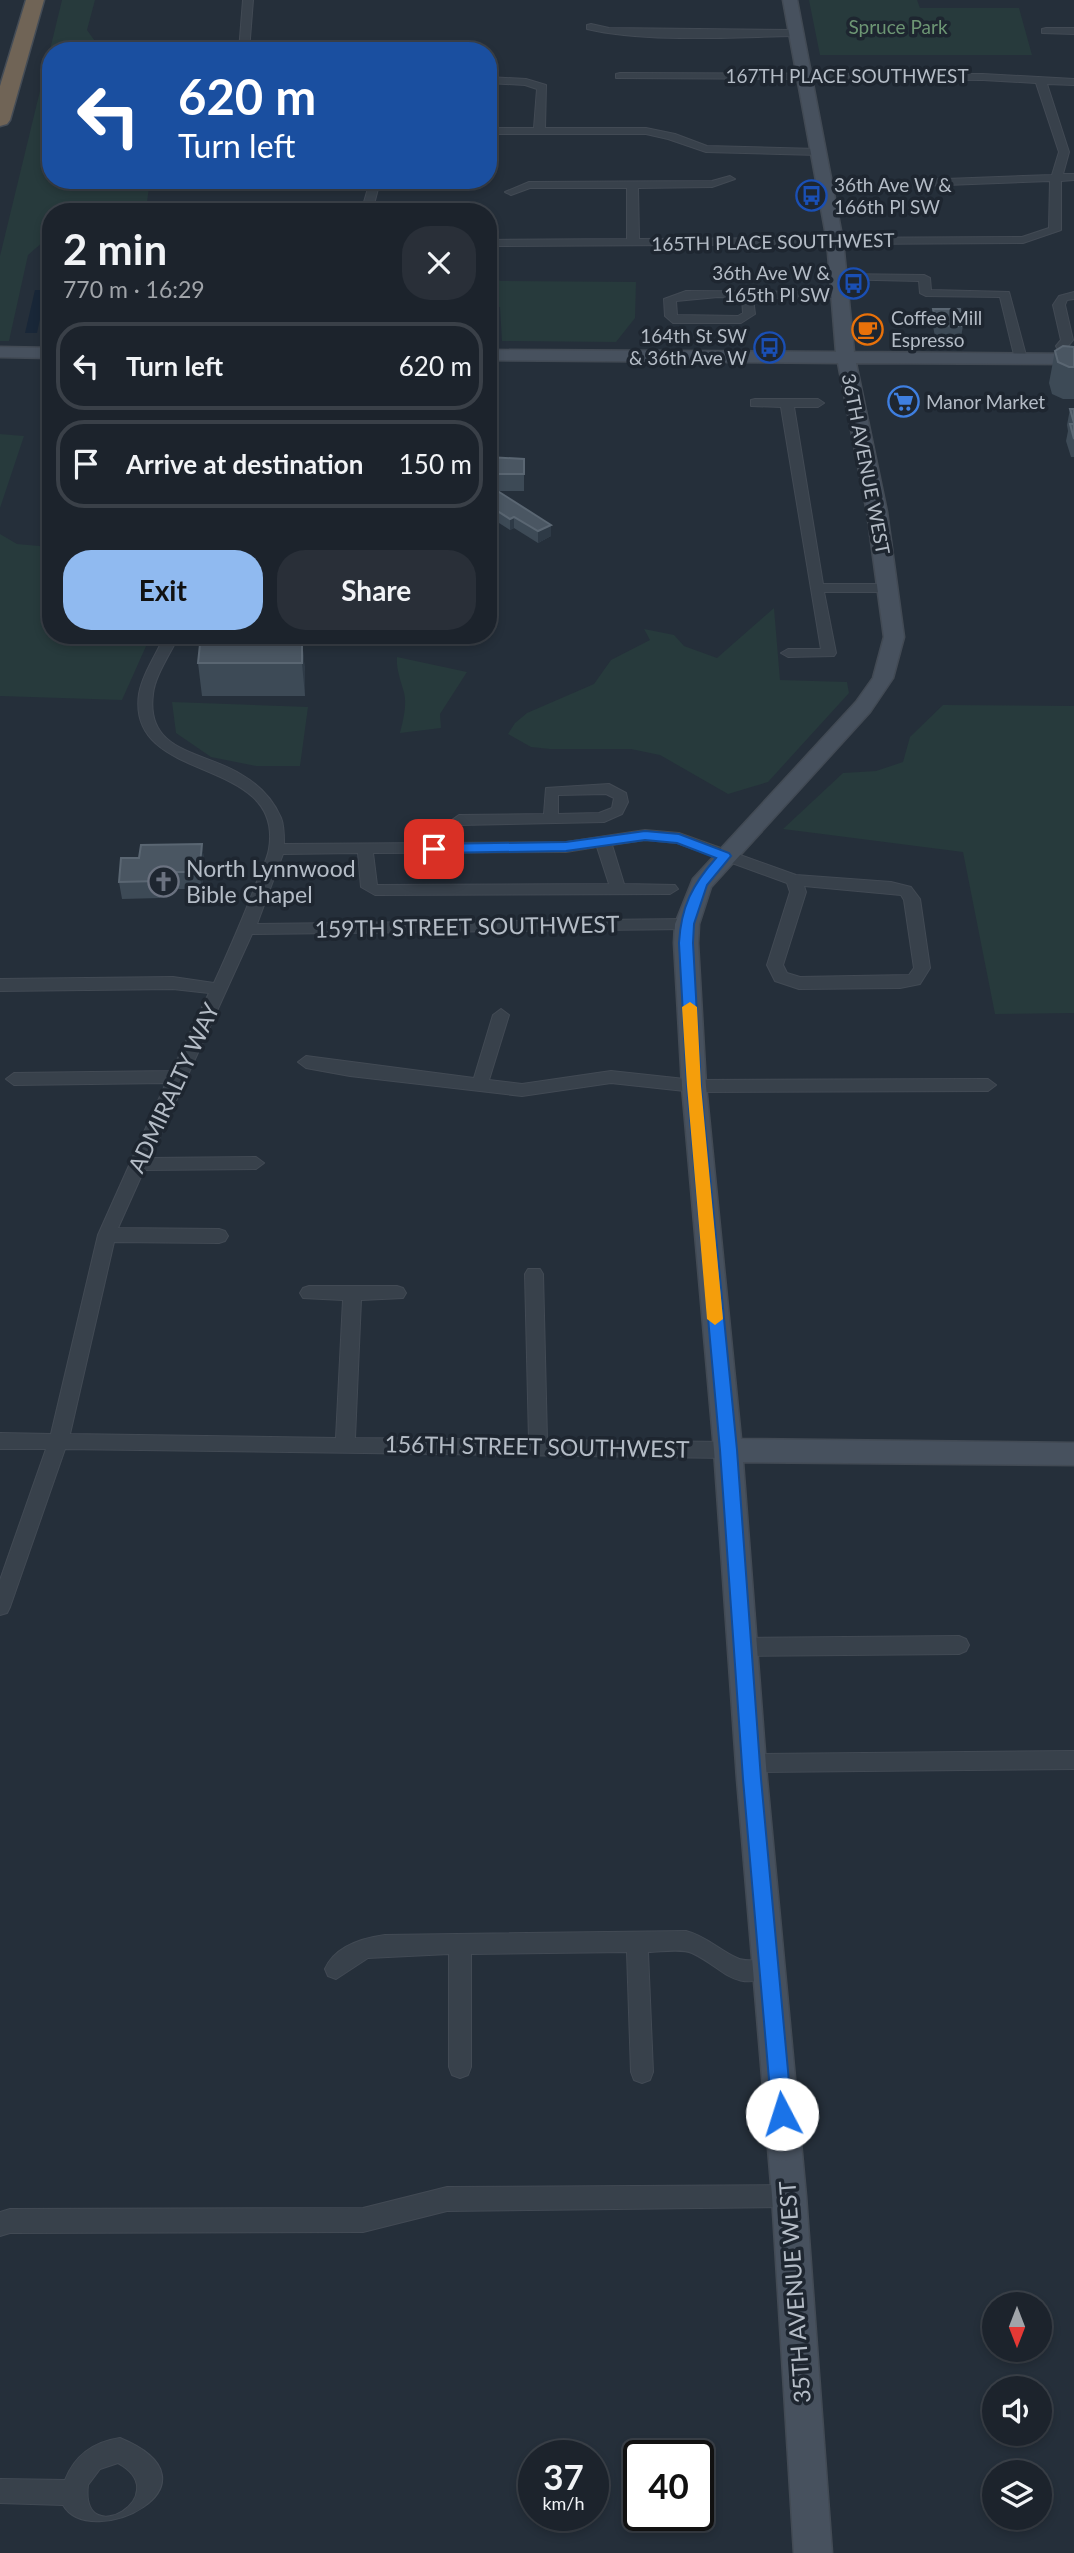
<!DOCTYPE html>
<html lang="en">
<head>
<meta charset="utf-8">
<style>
	body { margin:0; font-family:Lato,sans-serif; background:#292f38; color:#f1f3f6; height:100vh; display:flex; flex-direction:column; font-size:26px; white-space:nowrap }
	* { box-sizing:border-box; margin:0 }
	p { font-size:23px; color:#a0a4a9 }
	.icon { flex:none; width:38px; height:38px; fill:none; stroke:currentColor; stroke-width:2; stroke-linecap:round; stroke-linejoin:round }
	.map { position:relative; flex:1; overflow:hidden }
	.details { position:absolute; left:42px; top:203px; width:455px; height:441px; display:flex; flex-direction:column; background:#1c232c; border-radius:28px; box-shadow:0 4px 10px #0003,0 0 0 2px #3a4048 }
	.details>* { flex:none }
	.guide { position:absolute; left:42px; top:42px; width:455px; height:147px; border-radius:28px; box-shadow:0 4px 10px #0003,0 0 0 2px #3a4048; background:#1a4fa0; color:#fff; overflow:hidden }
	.needle { width:46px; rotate:180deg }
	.controls { position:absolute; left:982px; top:2292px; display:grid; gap:14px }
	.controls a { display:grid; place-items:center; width:70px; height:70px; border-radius:50%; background:#1c232c; box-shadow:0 4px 10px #0003,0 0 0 2px #3a4048; font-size:35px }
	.speed { position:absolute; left:518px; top:2440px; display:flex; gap:14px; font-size:35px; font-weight:700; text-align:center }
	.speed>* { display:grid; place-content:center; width:91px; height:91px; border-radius:50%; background:#1c232c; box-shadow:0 4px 10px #0003,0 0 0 2px #3a4048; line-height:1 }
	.speed small { font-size:18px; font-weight:400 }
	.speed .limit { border:4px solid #111; border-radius:10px; background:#fff; color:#111 }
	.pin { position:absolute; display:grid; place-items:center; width:60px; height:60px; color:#fff; margin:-30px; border-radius:14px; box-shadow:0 4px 10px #0006 }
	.me { position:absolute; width:77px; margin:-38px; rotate:355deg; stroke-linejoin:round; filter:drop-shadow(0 0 5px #0008) }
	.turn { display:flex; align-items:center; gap:24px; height:147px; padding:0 21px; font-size:32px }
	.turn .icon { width:91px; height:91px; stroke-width:2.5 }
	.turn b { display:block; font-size:49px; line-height:60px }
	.round { display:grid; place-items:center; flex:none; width:74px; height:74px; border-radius:28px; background:#292f38 }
	.summary { display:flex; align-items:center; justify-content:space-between; height:119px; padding:0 21px }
	h1 { font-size:42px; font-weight:700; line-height:52px }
	.primary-button { display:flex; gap:14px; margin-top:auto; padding:14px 21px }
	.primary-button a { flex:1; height:80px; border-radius:28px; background:#90baf0; color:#111; font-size:28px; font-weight:700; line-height:80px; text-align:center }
	.primary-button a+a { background:#292f38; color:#f1f3f6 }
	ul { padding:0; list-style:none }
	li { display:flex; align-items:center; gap:21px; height:88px; margin:0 14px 10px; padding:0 7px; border:4px solid #3a4048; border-radius:28px }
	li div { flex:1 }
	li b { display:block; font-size:26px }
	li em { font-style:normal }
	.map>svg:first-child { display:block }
	.green { fill:#273a3c }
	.water { fill:#192738 }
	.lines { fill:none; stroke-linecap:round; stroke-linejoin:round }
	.street-casing { stroke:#424a54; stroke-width:2 }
	.secondary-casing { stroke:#424a54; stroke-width:3 }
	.highway-casing { stroke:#444c56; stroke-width:3 }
	.street { fill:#38414b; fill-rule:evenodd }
	.secondary { fill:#47515e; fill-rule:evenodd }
	.highway { fill:#706456; fill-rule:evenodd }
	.wall { fill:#3d4a56 }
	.shaded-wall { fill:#2e3a46 }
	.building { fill:#4a5662; stroke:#5a6672; stroke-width:2 }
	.route { fill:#1a73e8; stroke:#114b97; stroke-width:2 }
	.slow { fill:#f59e0b }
	.labels { text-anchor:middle; stroke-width:7; stroke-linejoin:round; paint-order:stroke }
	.far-park-label { font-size:19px; fill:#6d9674; stroke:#1e2630 }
	.far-street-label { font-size:19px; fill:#b4bcc6; stroke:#1e2630 }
	.far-poi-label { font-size:19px; fill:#b4bcc6; stroke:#1e2630; text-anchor:start }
	.poi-label { font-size:23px; fill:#b4bcc6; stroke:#1e2630; text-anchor:start }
	.street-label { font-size:23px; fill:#b4bcc6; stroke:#1e2630 }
</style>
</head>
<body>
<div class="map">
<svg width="1074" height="2553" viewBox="0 0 1074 2553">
	<rect width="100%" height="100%" fill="#252f3a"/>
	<path class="green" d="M62,0H95L87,30L102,51H51V180H150L147,202L154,212H126L116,204L86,212H51V235L28,255L9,341H0V256Z
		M809,0H917L920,8H1019L1032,55H820Z
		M488,276L501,281L636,282L635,318L616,342L502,341L500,307H488Z
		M0,434L24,436L0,508Z
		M0,534L17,544L51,547V635H151L122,700L0,696Z
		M774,608L780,680L847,682L849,693L768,782L728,794L660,755L631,749H550L531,747L508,734L515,723L527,713L594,684L611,660L650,640L644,629L674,635L684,646L717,658Z
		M397,657L467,672L440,714L441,728L400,733C403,720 408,703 403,689C400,679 396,667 397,657Z
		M172,702L308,707L300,766H256L211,757L176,733Z
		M943,705L1074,706V1013L995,1014L963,852L783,829L843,773L876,771L903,762L910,737Z"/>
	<path class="water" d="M35,290H51L47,319H40L37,333H25Z"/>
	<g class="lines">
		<defs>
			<path id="street" d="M243,0H253L249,51H239Z
				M591,24L609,28L795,30L800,33L795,36C732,37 647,43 587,29V25Z
				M1046,28H1074V34L1042,33V29Z
				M620,73L983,74L1074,79V85L1047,84L1069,152L1063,174H1074V180L1061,181V230L1023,243L488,246V240L627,239V188H530L511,195L505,192L529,182L712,181L730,176L735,179L712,187L638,188L639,239L1022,237L1049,228L1050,181L920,186L915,183L920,180L1052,175L1059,152L1036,83L983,80L616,78V74Z
				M488,77L526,79L546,85L545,128H646L675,134L707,146L818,149L823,152L818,155L706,152L668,139L646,134H488V128H534L537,89L525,85L488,83Z
				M374,182L379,185L372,212H361L369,185Z
				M838,274L924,275L930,278L931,290L1009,292L1027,359L1021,363L1015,359L1000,297L926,296L920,293L919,281L834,279L832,277Z
				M686,291L839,292L845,295L839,298H753L755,314L741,323H673L665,316L664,299ZM718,297L742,298L743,313L738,316L677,315L676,301Z
				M1074,292V299L1067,300L1065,305L1073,340L1068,346L1074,359L1068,363L1064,362L1056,346L1061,340L1053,305L1059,296Z
				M755,399H818L824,403L818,407H794L823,584H889L896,588L889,592H824L836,653L834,656L788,657L781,653L788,649H821L781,407L751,406V400Z
				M165,635H179C171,653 155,675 153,694C145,754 205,751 242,775C259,785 273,799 281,818C284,825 284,836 284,844L566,842L645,830L679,833L796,875L891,882L911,887L920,899L930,968L920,984L900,988L799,989L775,981L767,965L790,892L787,883L677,843L645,840L612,845L624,884L675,885L678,889L670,894L375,895L361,887L358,853L283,854L257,924L687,919L695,924L687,929L252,934L150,1158L256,1157L264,1163L256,1169L144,1170L118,1228L219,1229L225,1231L228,1236L225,1241L219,1243L114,1242L70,1434L336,1438L343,1300L303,1298L300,1293L303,1288L309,1286H397L403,1288L406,1293L403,1298L361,1300L355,1438L529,1440L525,1274L528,1269H540L543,1274L547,1440L728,1442L735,1445L737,1450L735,1455L728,1458L65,1449L10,1607L7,1613L0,1615V1580L46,1449H0V1433L51,1434L98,1235L166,1083L14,1085L6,1079L14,1073L172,1071L209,993L173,989L0,991V979L173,977L214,983C229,950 243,918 256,884C260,873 267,861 269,849C285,754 126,786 139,694C142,675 157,653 165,635ZM597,847L609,884L377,885L373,853L566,852ZM804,886L901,895L904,900L914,968L909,975L800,977L787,973L783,965L806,892Z
				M609,784L626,793L628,802L622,814L604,822L459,825L452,820L459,815L544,814L546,788ZM606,794L614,798L612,808L599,813L558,814V795Z
				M501,1009L509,1015L489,1080L522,1084L611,1071L694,1080L988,1079L996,1085L988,1091L694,1092L611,1083L522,1096L350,1076L306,1068L298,1062L306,1056L474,1078L493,1015Z
				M959,1636L966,1639L969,1645L966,1651L959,1654L743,1656L736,1653L733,1647L736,1641L743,1638Z
				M1074,1751V1769L751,1772L744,1770L741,1763L744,1756L751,1754Z
				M686,1931C706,1936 719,1950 737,1958C748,1964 764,1956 777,1961L780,1968L777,1975C732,1993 726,1969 692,1953C681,1948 661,1952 648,1952L653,2072L650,2080L642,2083L634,2080L631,2072L627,1952L471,1954V2067L468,2075L460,2078L452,2075L449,2067V1954L368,1958L336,1979L328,1976L325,1969C335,1946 363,1938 385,1935Z
				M789,2185L797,2188L800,2196L797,2204L789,2207L447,2211L363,2232L10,2233L0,2236V2212L10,2209L363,2208L447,2187Z
				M120,2438C231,2484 91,2553 63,2505L0,2503V2479L65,2480C75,2455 93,2442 120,2438ZM118,2463C177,2495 80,2553 88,2485L100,2469Z"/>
			<path id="secondary" d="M783,0H797L843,241L854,352L1074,354V364L856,363L887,512L904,637L893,678L870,712L711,887L699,924L698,943L706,1086L741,1439L1074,1443V1465L743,1462L767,1779L806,2196L832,2553H794L772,2196L737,1779L714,1450L682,1086L674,943L675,924L693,879L856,702L873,678L884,637L867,512L838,363L488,360V350L836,352L827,241Z
				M0,347L51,348V358L0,357Z"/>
			<path id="highway" d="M26,0H44L10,120L7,124L0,126V86Z"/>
		</defs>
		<use href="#street" class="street-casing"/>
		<use href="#secondary" class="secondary-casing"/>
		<use href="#highway" class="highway-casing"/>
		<use href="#street" class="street"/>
		<use href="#secondary" class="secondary"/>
		<use href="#highway" class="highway"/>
	</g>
	<path class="wall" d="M933,309L963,326L961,337H935L932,320Z
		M1074,347V399H1063L1052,394L1049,383L1055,351Z
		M1070,409H1074V457H1071L1066,441L1068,431L1067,425Z
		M488,457L524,459V491H498L551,536L538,543L514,528L510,530L488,516V494L494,491H488Z
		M201,635H248V638L302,639L305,672V696H202L198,663Z
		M202,844L204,861L202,889H161L160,898L122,899L119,882L139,858Z"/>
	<path class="shaded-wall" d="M514,517V528L510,530V519Z
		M551,525V536L538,543V531Z
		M302,639L305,672V696L302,663Z
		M202,844L204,861L202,889L199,872Z
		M159,872L161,889L160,898L158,881Z"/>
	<path class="building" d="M933,309H960L963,326L936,325Z
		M1063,346L1074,347V367H1069L1058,362L1055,351Z
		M1070,409H1074V423Z
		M1070,424H1074V439Z
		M488,457L524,459V474H488Z
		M496,490L551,525L538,531L514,517L510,519L488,505V494Z
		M201,635H241L240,637L302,639V663H198Z
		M202,844L199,872H159L158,881L119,882L121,858H139L141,845Z"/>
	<path class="route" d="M645,831L679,834L729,853L731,856L707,885L694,924L693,943L701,1086L737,1450L761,1779L792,2114L789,2121L782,2124L775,2121L772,2114L743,1779L720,1450L687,1086L679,943C681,907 692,885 716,858L677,843L645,840L566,851L434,853L427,849L434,844L566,842Z"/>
	<path class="slow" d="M690,1002L697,1007L701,1086L723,1319L715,1325L707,1319L687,1086L682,1007Z"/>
	<defs>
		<symbol id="bus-ring" viewBox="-11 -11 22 22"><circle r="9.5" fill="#1e2630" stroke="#1a4fb4" stroke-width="1.5"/><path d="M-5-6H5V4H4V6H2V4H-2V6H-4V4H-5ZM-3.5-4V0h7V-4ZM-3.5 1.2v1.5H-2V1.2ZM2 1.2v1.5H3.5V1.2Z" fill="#1a4fb4"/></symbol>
		<symbol id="cafe-ring" viewBox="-11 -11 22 22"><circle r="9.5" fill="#1e2630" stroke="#e8710a" stroke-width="1.5"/><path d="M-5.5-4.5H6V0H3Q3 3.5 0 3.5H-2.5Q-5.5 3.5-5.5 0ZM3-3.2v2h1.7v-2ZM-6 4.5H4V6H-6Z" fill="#e8710a"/></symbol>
		<symbol id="supermarket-ring" viewBox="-11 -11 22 22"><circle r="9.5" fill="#1e2630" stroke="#3f7fe0" stroke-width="1.5"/><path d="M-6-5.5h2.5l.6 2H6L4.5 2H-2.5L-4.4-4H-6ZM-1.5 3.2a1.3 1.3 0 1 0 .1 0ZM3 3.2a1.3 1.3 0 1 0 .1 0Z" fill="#3f7fe0"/></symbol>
		<symbol id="church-ring" viewBox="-11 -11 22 22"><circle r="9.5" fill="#1e2630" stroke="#6b7280" stroke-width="1.5"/><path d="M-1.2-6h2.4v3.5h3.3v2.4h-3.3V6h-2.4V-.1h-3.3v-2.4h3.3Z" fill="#6b7280"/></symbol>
	</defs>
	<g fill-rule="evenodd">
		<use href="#bus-ring" x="794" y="178" width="35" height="35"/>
		<use href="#bus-ring" x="836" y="266" width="35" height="35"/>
		<use href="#cafe-ring" x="850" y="312" width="35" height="35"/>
		<use href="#bus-ring" x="752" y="330" width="35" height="35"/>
		<use href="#supermarket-ring" x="886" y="384" width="35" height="35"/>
		<use href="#church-ring" x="146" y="864" width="35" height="35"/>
	</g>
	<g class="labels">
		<g class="far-park-label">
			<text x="898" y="34">Spruce Park</text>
		</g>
		<g class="far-street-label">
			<text x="847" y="83">167TH PLACE SOUTHWEST</text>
			<text transform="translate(773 242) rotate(-1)" y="7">165TH PLACE SOUTHWEST</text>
			<text transform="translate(866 464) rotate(79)" y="7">36TH AVENUE WEST</text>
		</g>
		<g class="far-poi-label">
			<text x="834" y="192">36th Ave W &amp;<tspan x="834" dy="22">166th Pl SW</tspan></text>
			<text x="830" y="280" text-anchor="end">36th Ave W &amp;<tspan x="830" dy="22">165th Pl SW</tspan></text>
			<text x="891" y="325">Coffee Mill<tspan x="891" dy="22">Espresso</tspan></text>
			<text x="747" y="343" text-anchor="end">164th St SW<tspan x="747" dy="22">&amp; 36th Ave W</tspan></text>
			<text x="926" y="409">Manor Market</text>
		</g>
		<g class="poi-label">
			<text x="186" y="877">North Lynnwood<tspan x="186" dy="26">Bible Chapel</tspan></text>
		</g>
		<g class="street-label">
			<text transform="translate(467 927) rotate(-1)" y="8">159TH STREET SOUTHWEST</text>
			<text transform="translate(174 1088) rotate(-65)" y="8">ADMIRALTY WAY</text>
			<text transform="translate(537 1447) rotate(1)" y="8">156TH STREET SOUTHWEST</text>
			<text transform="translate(795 2292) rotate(-94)" y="8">35TH AVENUE WEST</text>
		</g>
	</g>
</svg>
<div class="controls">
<a><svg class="needle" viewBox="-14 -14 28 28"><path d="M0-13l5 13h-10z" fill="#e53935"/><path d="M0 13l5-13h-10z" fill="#a0a4a9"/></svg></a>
<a><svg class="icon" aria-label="sound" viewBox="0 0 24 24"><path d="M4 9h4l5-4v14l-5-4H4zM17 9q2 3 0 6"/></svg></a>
<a><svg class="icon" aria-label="layers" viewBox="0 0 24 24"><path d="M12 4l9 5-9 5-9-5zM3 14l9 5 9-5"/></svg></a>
</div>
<div class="speed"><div>37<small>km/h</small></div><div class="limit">40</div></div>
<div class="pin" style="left:434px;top:849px;background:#d93025"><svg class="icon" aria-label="arrive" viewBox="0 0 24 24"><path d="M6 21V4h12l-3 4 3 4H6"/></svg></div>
<svg class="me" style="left:782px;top:2114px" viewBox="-20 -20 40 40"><circle r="19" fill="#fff"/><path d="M0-13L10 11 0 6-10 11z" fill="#1a73e8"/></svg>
<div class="guide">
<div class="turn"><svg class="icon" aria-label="left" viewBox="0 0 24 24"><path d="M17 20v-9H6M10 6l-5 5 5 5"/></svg><div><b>620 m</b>Turn left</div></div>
</div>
<section class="details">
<div class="summary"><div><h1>2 min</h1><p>770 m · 16:29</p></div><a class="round"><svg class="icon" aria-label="close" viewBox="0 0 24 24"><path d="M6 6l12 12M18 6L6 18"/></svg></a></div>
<ul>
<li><svg class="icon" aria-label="left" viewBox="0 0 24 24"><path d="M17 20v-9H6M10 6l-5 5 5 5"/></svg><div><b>Turn left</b></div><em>620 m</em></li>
<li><svg class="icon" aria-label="arrive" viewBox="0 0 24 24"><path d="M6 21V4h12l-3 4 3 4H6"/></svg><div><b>Arrive at destination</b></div><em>150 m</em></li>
</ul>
<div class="primary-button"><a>Exit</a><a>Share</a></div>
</section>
</div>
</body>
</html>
